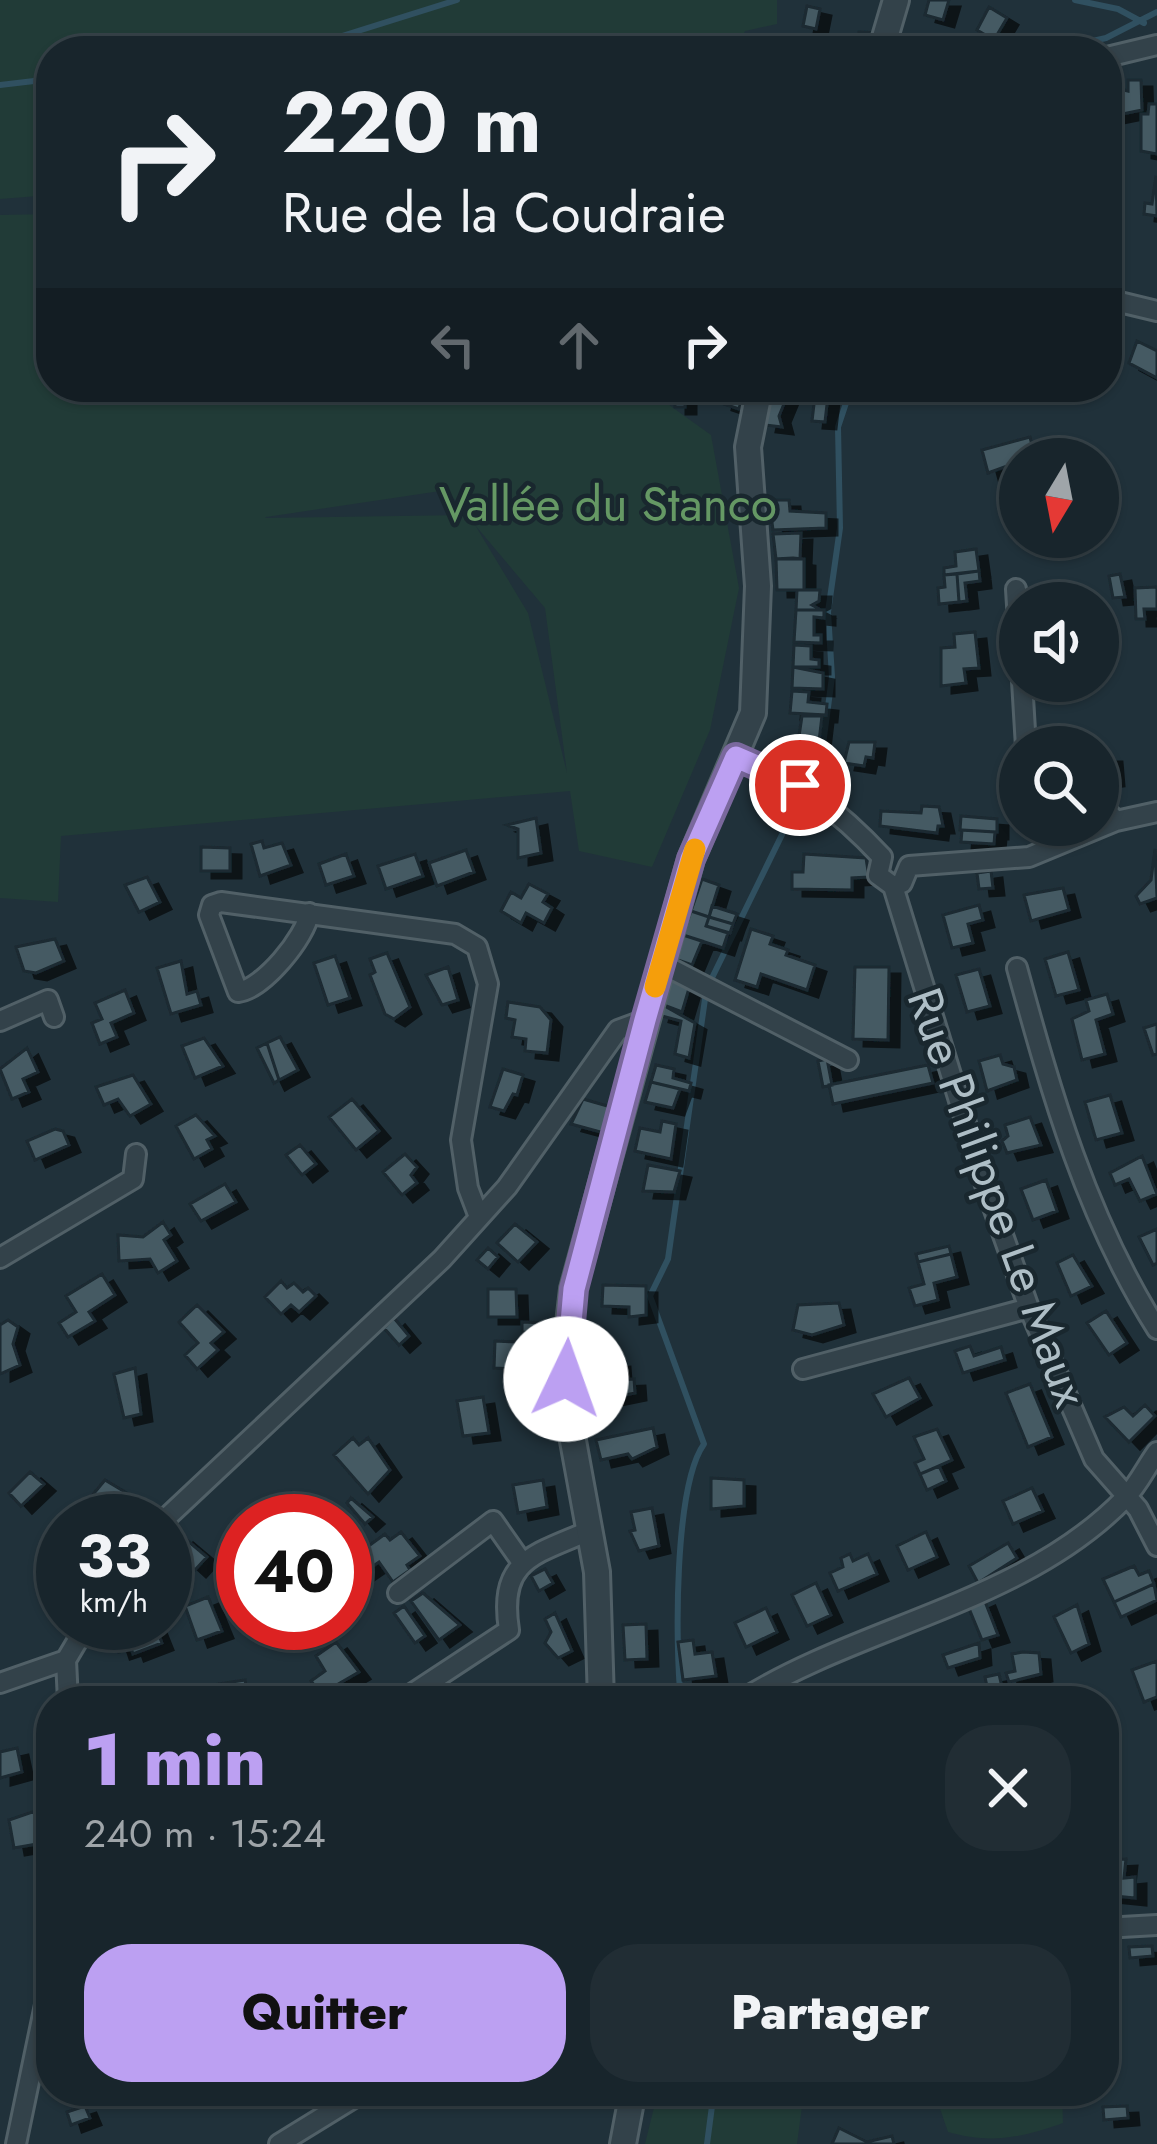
<!DOCTYPE html>
<html lang="fr">
<head>
<meta charset="utf-8">
<style>
	body { margin:0; font-family:Jost,sans-serif; background:#212d34; color:#f1f3f6; height:100vh; display:flex; flex-direction:column; font-size:45px; white-space:nowrap }
	* { box-sizing:border-box; margin:0 }
	p { font-size:39px; color:#9fa5a9 }
	.icon { flex:none; width:66px; height:66px; fill:none; stroke:currentColor; stroke-width:2; stroke-linecap:round; stroke-linejoin:round }
	.map { position:relative; flex:1; overflow:hidden }
	.panel { position:absolute; left:36px; top:1686px; width:1083px; height:420px; display:flex; flex-direction:column; background:#18252c; border-radius:48px; box-shadow:0 3px 9px #0004,0 0 0 3px #364248 }
	.panel>* { flex:none }
	.banner { position:absolute; left:36px; top:36px; width:1086px; height:366px; border-radius:48px; box-shadow:0 3px 9px #0004,0 0 0 3px #364248; background:#18252c; color:#f1f3f6; overflow:hidden }
	.needle { width:78px; rotate:190deg }
	.controls { position:absolute; left:999px; top:438px; display:grid; gap:24px }
	.controls a { display:grid; place-items:center; width:120px; height:120px; border-radius:50%; background:#18252c; box-shadow:0 3px 9px #0004,0 0 0 3px #364248; font-size:60px }
	.speed { position:absolute; left:36px; top:1494px; display:flex; gap:24px; font-size:60px; font-weight:700; text-align:center }
	.speed>* { display:grid; place-content:center; width:156px; height:156px; border-radius:50%; background:#18252c; box-shadow:0 3px 9px #0004,0 0 0 3px #364248; line-height:1 }
	.speed small { font-size:30px; font-weight:400 }
	.speed .limit { border:18px solid #d22; background:#fff; color:#111 }
	.pin { position:absolute; display:grid; place-items:center; width:102px; height:102px; color:#fff; margin:-51px; border:6px solid #fff; border-radius:50%; box-shadow:0 3px 12px #0007 }
	.me { position:absolute; width:132px; margin:-66px; rotate:3deg; stroke-linejoin:round; filter:drop-shadow(0 0 9px #0008) }
	.turn { display:flex; align-items:center; gap:42px; height:252px; padding:0 48px; font-size:54px }
	.turn .icon { width:156px; height:156px; stroke-width:2.5 }
	.turn b { display:block; font-size:84px; line-height:102px }
	.lanes { display:flex; align-items:center; height:114px; padding:0 48px; background:#0003; justify-content:center; gap:60px; direction:ltr }
	.lanes .off { opacity:.35 }
	.round { display:grid; place-items:center; flex:none; width:126px; height:126px; border-radius:48px; background:#212d34 }
	.head { display:flex; align-items:center; justify-content:space-between; height:204px; padding:0 48px }
	h1 { font-size:72px; font-weight:800; line-height:90px; color:#bca0f2 }
	.button { display:flex; gap:24px; margin-top:auto; padding:24px 48px }
	.button a { flex:1; height:138px; border-radius:48px; background:#bca0f2; color:#111; font-size:48px; font-weight:800; line-height:138px; text-align:center }
	.button a+a { background:#212d34; color:#f1f3f6 }
	.map>svg:first-child { display:block }
	.green { fill:#213b37; fill-rule:evenodd }
	.lines { fill:none; stroke-linecap:round; stroke-linejoin:round }
	.stream { stroke:#305060; stroke-width:6 }
	.building { fill:#455a63; stroke:#1b2930; stroke-width:3; filter:url(#shadow) }
	.minor-casing { stroke:#516067; stroke-width:24 }
	.tertiary-casing { stroke:#516067; stroke-width:30 }
	.minor { stroke:#33424a; stroke-width:18 }
	.tertiary { stroke:#33424a; stroke-width:24 }
	.route-casing { stroke:#7a689d; stroke-width:30 }
	.route { stroke:#bca0f2; stroke-width:21 }
	.slow { stroke:#f59e0b; stroke-width:21 }
	.labels { text-anchor:middle; stroke-width:9; stroke-linejoin:round; paint-order:stroke }
	.park-label { font-size:48px; fill:#659864; stroke:#19272e }
	.street-label { font-size:48px; fill:#aebec6; stroke:#19272e }
</style>
</head>
<body>
<div class="map">
<svg width="1157" height="2144" viewBox="0 0 1157 2144">
	<defs>
		<filter id="shadow"><feDropShadow dx="11" dy="7" stdDeviation="0" flood-color="#0009"/></filter>
	</defs>
	<rect width="100%" height="100%" fill="#20313a"/>
	<path class="green" d="M0,0H777V24L745,31L736,51H51V195L0,199Z
		M51,214V387H644L711,435L739,588L710,730L652,867L579,851L570,791L61,836L58,902L0,898V215ZM447,490L467,515L265,518L266,517ZM475,525L545,608L567,773L528,613Z
		M658,2091H804L797,2144H645Z
		M934,2091H942L940,2099L949,2102L951,2091H1003L1004,2097L1062,2091L1063,2123C1021,2138 990,2144 948,2132Z"/>
	<g class="lines">
		<path class="stream" d="M1075,0L1118,9L1144,23
			M342,36L457,0
			M199,51L257,39L695,40L739,51
			M1048,51L1106,38L1157,12
			M0,85L51,79
			M818,782L832,677L828,612L840,528L838,427L849,394L865,387
			M709,984L797,804
			M681,1701C675,1646 674,1486 704,1444L650,1296L668,1259L706,992
			M707,2144L714,2091"/>
	</g>
	<path class="building" d="M929,0H949L943,20L925,15Z
		M807,6L820,9L816,29L803,26Z
		M989,7L1007,18L994,40L977,30Z
		M859,32L876,33L871,51H826L856,44Z
		M1128,80H1141L1142,110L1108,117L1107,86L1128,91Z
		M1149,104H1157V154L1141,151V114H1148Z
		M1156,176L1157,216L1144,214L1145,203L1152,204Z
		M1137,341L1157,351V378L1129,363Z
		M675,387H704V389H685V407H675Z
		M725,387H745L739,409L721,403Z
		M773,387H791L779,416L782,427L765,425Z
		M816,387H829L825,422L812,421Z
		M1030,437L1035,456L988,473L982,450Z
		M769,500H789L790,511L826,513V528L773,530Z
		M801,533L800,559H776L773,534Z
		M976,549L979,571L944,575V568L956,566L955,552Z
		M793,558L804,559V590H777L776,559Z
		M979,571L980,581L965,583L967,601L959,602L957,574Z
		M957,574L959,602L939,604L938,588L945,587L944,575Z
		M1120,574L1125,597L1113,598L1109,576Z
		M1157,587V609H1144L1145,619H1136L1135,588Z
		M797,590H820L819,601L812,605L821,610H796Z
		M796,610H824V618L814,617V635H821V643L794,642Z
		M975,632L979,668L964,669L966,683L941,686V648L955,647L954,634Z
		M794,645L811,646V659L819,660V667H793Z
		M793,667L823,673V689L792,688Z
		M792,691L809,692L808,702L827,704L826,715L790,713Z
		M802,716H822L818,750L798,743Z
		M849,742H875L873,758L866,757L864,766L844,763Z
		M800,743L818,750L812,778L789,767Z
		M1101,755H1111L1113,779L1103,780Z
		M922,806L939,807L943,826H938L937,833L880,826L881,811L921,813Z
		M961,816L997,819V832L960,830Z
		M536,818L541,853L518,858V829L507,825Z
		M962,830L995,832L994,844L961,842Z
		M262,841L264,848L282,843L291,865L260,876L251,844Z
		M201,847L230,848V871H201Z
		M1155,849L1157,898L1140,904L1136,896L1151,880Z
		M466,850L474,872L437,886L429,863Z
		M346,854L354,876L326,885L319,864Z
		M415,854L423,876L386,889L378,866Z
		M804,854L866,858L869,877L852,878V890L792,889V872H803Z
		M991,871L993,888L979,889L977,873Z
		M147,877L160,902L139,912L125,885Z
		M702,879L719,885L709,917L691,911Z
		M529,884L548,894L543,902L552,908L544,923L526,913L521,923L501,911L511,892L521,898Z
		M1063,888L1069,910L1031,921L1024,895Z
		M979,905L983,920L968,924L973,943L952,948L943,915Z
		M712,906L737,914L733,924L709,917Z
		M691,911L709,917L706,926L728,933L723,948L683,935Z
		M709,917L733,924L730,933L706,926Z
		M751,929L773,936L770,944L788,950L786,955L815,965L807,990L761,974L757,987L735,980Z
		M683,935L702,941L692,965L675,959Z
		M55,939L64,961L36,973L24,971L16,947Z
		M1068,952L1079,990L1056,996L1045,959Z
		M387,953L410,1007L394,1019L385,1014L370,975L375,972L370,959Z
		M335,956L350,998L328,1005L314,963Z
		M181,961L187,994L197,991L201,1005L171,1014L157,968Z
		M448,967L458,1000L442,1005L426,975Z
		M855,967H889L888,1040L853,1039Z
		M979,969L990,1006L967,1012L956,975Z
		M669,975L690,985L682,1012L661,1004Z
		M125,990L134,1013L111,1023L117,1037L100,1044L92,1023L102,1019L95,1003Z
		M1107,994L1113,1014L1096,1020L1105,1054L1082,1060L1072,1019L1089,1011L1086,1000Z
		M508,1002L540,1007L551,1020L547,1053L525,1051L526,1039L512,1037L515,1020L506,1018Z
		M661,1004L695,1023L689,1058L675,1054L681,1021L658,1015Z
		M1157,1024V1054L1153,1055L1144,1028Z
		M280,1037L298,1070L279,1080L267,1043Z
		M204,1038L223,1066L195,1078L182,1046Z
		M267,1043L279,1080L274,1083L257,1048Z
		M27,1048L38,1072L23,1079L29,1092L12,1099L0,1069Z
		M1000,1055L1003,1064L1014,1067L1017,1080L987,1091L979,1061Z
		M827,1059L832,1085L823,1087L818,1061Z
		M656,1065L674,1069L673,1078L691,1083L689,1091L651,1082Z
		M928,1065L933,1083L833,1104L829,1085Z
		M503,1069L523,1075L517,1095L513,1094L504,1111L490,1107Z
		M133,1075L151,1104L130,1116L118,1099L104,1105L96,1087Z
		M651,1082L680,1089L673,1108L645,1102Z
		M1110,1095L1122,1133L1096,1140L1085,1102Z
		M352,1099L379,1131L356,1150L329,1117Z
		M583,1099L611,1107L604,1133L571,1124Z
		M196,1115L215,1136L207,1140L212,1149L194,1159L176,1126Z
		M1030,1117L1041,1145L1007,1153L1002,1141L1008,1136L1005,1125Z
		M662,1121L676,1124L671,1159L635,1151L640,1128L660,1132Z
		M55,1129L63,1131L69,1145L35,1160L27,1141Z
		M300,1145L316,1164L302,1175L286,1155Z
		M405,1154L417,1167L411,1175L417,1183L402,1195L383,1172Z
		M1142,1156L1157,1194L1140,1201L1129,1179L1115,1185L1110,1173Z
		M648,1165L680,1171L674,1192L643,1191Z
		M1046,1180L1057,1211L1033,1220L1021,1189Z
		M225,1184L236,1202L201,1221L190,1204Z
		M163,1222L171,1235L164,1240L177,1261L158,1273L150,1259L119,1261L118,1235L143,1237Z
		M515,1224L537,1242L518,1262L497,1243Z
		M1157,1229V1263L1153,1265L1139,1237Z
		M949,1246L951,1254L918,1262L916,1254Z
		M488,1248L498,1257L488,1269L477,1260Z
		M951,1254L957,1277L934,1283L938,1300L915,1306L909,1288L924,1284L918,1262Z
		M1073,1255L1092,1286L1071,1296L1057,1263Z
		M102,1274L115,1295L89,1312L95,1321L68,1337L59,1323L76,1312L66,1296Z
		M281,1281L287,1288L294,1283L303,1292L308,1288L316,1296L299,1312L291,1305L281,1314L265,1297Z
		M603,1285L646,1286V1315L629,1317V1307L602,1306Z
		M488,1289H516L517,1317H488Z
		M839,1303L844,1325L812,1335L793,1330L798,1305Z
		M197,1305L224,1332L211,1343L218,1350L197,1369L185,1355L198,1343L179,1322Z
		M1106,1311L1127,1343L1109,1355L1087,1323Z
		M394,1318L409,1336L399,1345L384,1328Z
		M8,1320L18,1327L13,1344L20,1365L0,1374V1325Z
		M522,1322L547,1323V1333L522,1332Z
		M495,1341L516,1342V1369L494,1368Z
		M970,1346L974,1356L1001,1347L1005,1360L963,1373L955,1351Z
		M619,1360L620,1373H610V1380L634,1379L635,1393L591,1402L589,1382L598,1381V1374L589,1375L588,1362Z
		M135,1368L141,1414L124,1418L114,1374Z
		M909,1378L920,1398L886,1417L873,1394Z
		M1030,1384L1052,1437L1028,1447L1006,1393Z
		M483,1397L489,1433L463,1436L457,1401Z
		M1145,1405L1155,1416L1129,1442L1105,1417L1124,1407L1133,1416Z
		M653,1428L657,1447L632,1459L628,1454L601,1460L596,1440Z
		M937,1429L952,1460L920,1474L915,1463L924,1459L914,1437Z
		M353,1438L359,1445L368,1438L390,1470L368,1494L334,1455Z
		M939,1466L946,1481L927,1490L920,1474Z
		M30,1472L44,1484L21,1506L9,1493Z
		M711,1478L744,1480V1506L711,1509Z
		M105,1480L135,1498L117,1518L90,1498Z
		M543,1480L547,1507L518,1513L513,1485Z
		M1032,1488L1043,1511L1013,1524L1003,1501Z
		M291,1493L297,1507L314,1521H274L267,1513Z
		M351,1498L373,1517L365,1524L347,1503Z
		M652,1508L659,1546L639,1551L630,1531L635,1530L631,1512Z
		M401,1532L420,1556L407,1565L410,1570L393,1582L379,1562L363,1573L352,1558L385,1534L390,1540Z
		M926,1532L937,1557L908,1570L897,1546Z
		M182,1536L207,1557L195,1570L170,1547Z
		M1008,1543L1017,1558L978,1583L969,1566Z
		M850,1554L853,1561L868,1554L877,1574L838,1591L830,1573L843,1567L841,1558Z
		M1134,1566L1139,1575L1149,1571L1154,1584L1114,1602L1103,1579Z
		M545,1569L553,1583L539,1591L531,1576Z
		M816,1583L831,1615L807,1626L792,1595Z
		M1154,1584L1157,1600L1121,1617L1114,1602Z
		M423,1593L460,1625L439,1640L411,1601Z
		M208,1597L222,1631L197,1640L185,1606Z
		M984,1599L998,1635L982,1640L968,1606Z
		M1077,1605L1089,1644L1071,1653L1054,1617Z
		M404,1606L425,1636L415,1643L394,1613Z
		M766,1608L777,1632L746,1647L735,1623Z
		M555,1613L572,1651L558,1658L545,1643L551,1632L545,1619Z
		M154,1623L162,1643L133,1654L131,1648L119,1652L114,1637Z
		M646,1624L647,1659L625,1660L623,1625Z
		M693,1640L695,1654L712,1652L716,1676L683,1680L678,1642Z
		M336,1642L359,1672L321,1694L311,1681L325,1671L316,1656Z
		M979,1643L980,1658L948,1668L943,1655Z
		M1023,1652L1039,1653L1041,1674L1009,1682L1006,1673L1015,1671L1012,1654Z
		M1157,1661V1697L1144,1702L1132,1670Z
		M999,1674L1005,1701H990L985,1677Z
		M245,1680L249,1701H197L207,1695L206,1686Z
		M17,1748L22,1772L0,1778V1752Z
		M35,1811L37,1844L14,1848L9,1820Z
		M1126,1859L1124,1878L1135,1877V1898L1104,1895L1108,1860Z
		M1152,1946L1153,1956L1130,1958L1129,1947Z
		M85,2106L90,2118L71,2125L67,2112Z
		M1127,2106L1128,2118L1104,2120L1103,2107Z
		M839,2128L867,2142L892,2136L894,2144H832Z"/>
	<g class="lines">
		<defs>
			<path id="minor" d="M1107,57L1157,45
				M1107,299L1157,311
				M1016,589L1020,653
				M1022,681L1026,747
				M736,757C796,777 840,812 882,857
				M1098,802L1116,821
				M882,857L878,875L893,886L902,883L909,866
				M909,866L1029,857L1116,821L1157,812
				M893,886L984,1182L1029,1308L1094,1459L1138,1509L1157,1546
				M309,913C306,937 263,989 238,992L209,915L212,905L221,902L455,934L477,947L488,984L461,1140L468,1188L479,1217
				M662,964L848,1060
				M1017,968C1052,1095 1086,1217 1157,1329
				M0,1021L48,1000L54,1017
				M0,1258L133,1179L136,1154
				M803,1369L1029,1308
				M163,1521L442,1259L507,1187L618,1030L645,1020
				M398,1593L493,1521L521,1561
				M66,1660L88,1623
				M66,1660L68,1701
				M0,1683L66,1660
				M401,1701L509,1630C498,1559 534,1555 591,1530
				M740,1701C860,1625 1024,1603 1125,1498C1138,1485 1146,1467 1157,1452
				M1104,1928L1157,1925
				M16,2144L51,1976
				M279,2144L365,2091"/>
			<path id="tertiary" d="M881,51L896,0
				M601,1701L597,1572L567,1408L566,1349L573,1289L691,859L753,713L758,586L748,447L760,387
				M623,2144L633,2091"/>
		</defs>
		<use href="#minor" class="minor-casing"/>
		<use href="#tertiary" class="tertiary-casing"/>
		<use href="#minor" class="minor"/>
		<use href="#tertiary" class="tertiary"/>
	</g>
	<g class="lines">
		<defs>
			<path id="route" d="M566,1379L574,1289L645,1020L691,859L736,757L800,785"/>
		</defs>
		<use href="#route" class="route-casing"/>
		<use href="#route" class="route"/>
		<path class="slow" d="M655,987L695,849"/>
	</g>
	<g class="labels">
		<g class="park-label">
			<text x="608" y="521">Vallée du Stanco</text>
		</g>
		<g class="street-label">
			<text transform="translate(998 1197) rotate(70)" y="17">Rue Philippe Le Maux</text>
		</g>
	</g>
</svg>
<div class="controls">
<a><svg class="needle" viewBox="-14 -14 28 28"><path d="M0-13l5 13h-10z" fill="#e53935"/><path d="M0 13l5-13h-10z" fill="#9fa5a9"/></svg></a>
<a><svg class="icon" aria-label="sound" viewBox="0 0 24 24"><path d="M4 9h4l5-4v14l-5-4H4zM17 9q2 3 0 6"/></svg></a>
<a><svg class="icon" aria-label="search" viewBox="0 0 24 24"><circle cx="10" cy="10" r="6"/><path d="M15 15l6 6"/></svg></a>
</div>
<div class="speed"><div>33<small>km/h</small></div><div class="limit">40</div></div>
<div class="pin" style="left:800px;top:785px;background:#d93025"><svg class="icon" aria-label="arrive" viewBox="0 0 24 24"><path d="M6 21V4h12l-3 4 3 4H6"/></svg></div>
<svg class="me" style="left:566px;top:1379px" viewBox="-20 -20 40 40"><circle r="19" fill="#fff"/><path d="M0-13L10 11 0 6-10 11z" fill="#bca0f2"/></svg>
<div class="banner">
<div class="turn"><svg class="icon" aria-label="right" viewBox="0 0 24 24"><path d="M7 20v-9h11M14 6l5 5-5 5"/></svg><div><b>220 m</b>Rue de la Coudraie</div></div>
<div class="lanes"><svg class="icon off" aria-label="left" viewBox="0 0 24 24"><path d="M17 20v-9H6M10 6l-5 5 5 5"/></svg><svg class="icon off" aria-label="ahead" viewBox="0 0 24 24"><path d="M12 20V5M6 11l6-6 6 6"/></svg><svg class="icon" aria-label="right" viewBox="0 0 24 24"><path d="M7 20v-9h11M14 6l5 5-5 5"/></svg></div>
</div>
<section class="panel">
<div class="head"><div><h1>1 min</h1><p>240 m · 15:24</p></div><a class="round"><svg class="icon" aria-label="close" viewBox="0 0 24 24"><path d="M6 6l12 12M18 6L6 18"/></svg></a></div>
<div class="button"><a>Quitter</a><a>Partager</a></div>
</section>
</div>
</body>
</html>
